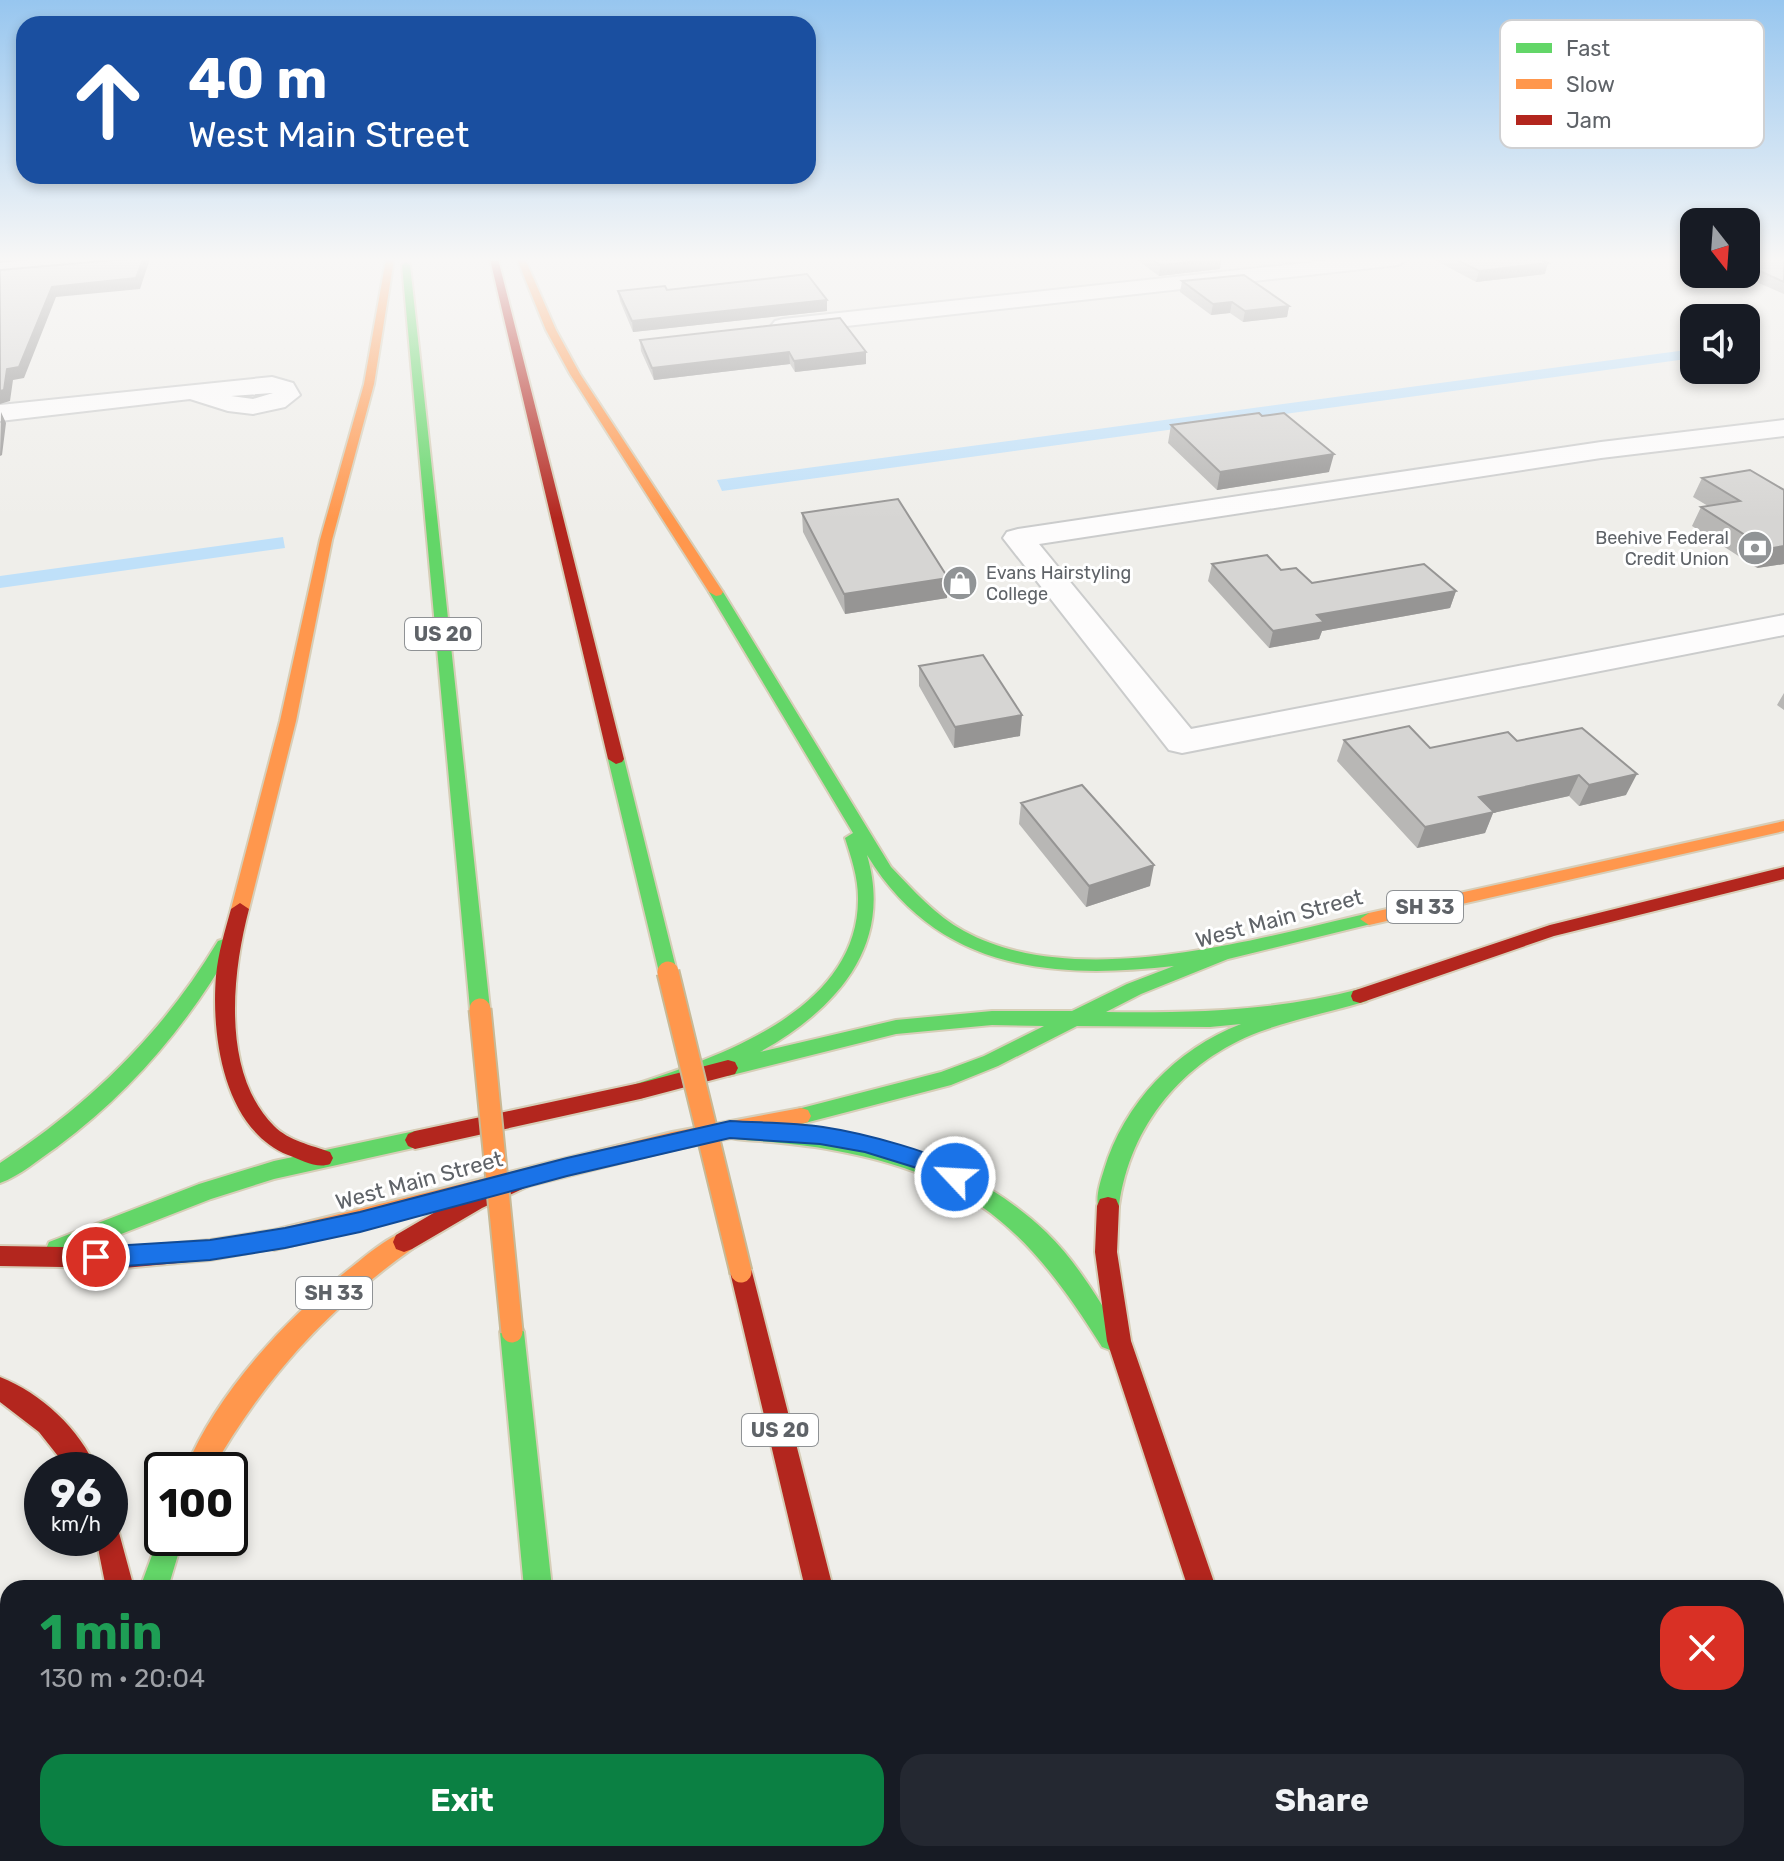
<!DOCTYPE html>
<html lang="en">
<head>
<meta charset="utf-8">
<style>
	body { margin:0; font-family:Rubik,sans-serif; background:#242831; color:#f1f3f6; height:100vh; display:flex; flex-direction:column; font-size:30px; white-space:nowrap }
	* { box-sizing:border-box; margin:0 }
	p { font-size:26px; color:#9ea1a6 }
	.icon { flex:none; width:44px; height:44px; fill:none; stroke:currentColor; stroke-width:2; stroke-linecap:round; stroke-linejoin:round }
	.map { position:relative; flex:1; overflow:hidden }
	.sheet { position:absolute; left:0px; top:1580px; width:1784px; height:282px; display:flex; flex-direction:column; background:#171b24; border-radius:24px 24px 0 0; box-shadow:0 4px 12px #0003 }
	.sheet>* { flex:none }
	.banner { position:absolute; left:16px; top:16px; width:800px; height:168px; border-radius:24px; box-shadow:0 4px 12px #0003; background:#1a4fa0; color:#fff; overflow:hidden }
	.needle { width:52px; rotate:163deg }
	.controls { position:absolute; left:1680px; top:208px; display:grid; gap:16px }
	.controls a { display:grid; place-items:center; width:80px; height:80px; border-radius:16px; background:#171b24; box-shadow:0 4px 12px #0003; font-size:40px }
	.speed { position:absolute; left:24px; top:1452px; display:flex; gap:16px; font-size:40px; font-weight:700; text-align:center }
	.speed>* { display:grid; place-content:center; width:104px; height:104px; border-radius:50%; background:#171b24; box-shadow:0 4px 12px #0003; line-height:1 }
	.speed small { font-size:20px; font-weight:400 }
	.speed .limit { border:4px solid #111; border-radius:12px; background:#fff; color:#111 }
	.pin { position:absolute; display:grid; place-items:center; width:68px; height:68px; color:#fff; margin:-34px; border:4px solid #fff; border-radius:50%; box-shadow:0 2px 8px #0007 }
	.me { position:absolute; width:88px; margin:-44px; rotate:295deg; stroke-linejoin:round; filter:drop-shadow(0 0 6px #0008) }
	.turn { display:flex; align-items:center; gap:28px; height:168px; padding:0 40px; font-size:36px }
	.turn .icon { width:104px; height:104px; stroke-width:2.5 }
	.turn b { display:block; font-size:56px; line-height:68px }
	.round { display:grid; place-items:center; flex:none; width:84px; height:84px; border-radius:24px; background:#242831 }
	.head { display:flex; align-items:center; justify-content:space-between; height:136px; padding:0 40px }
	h1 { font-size:48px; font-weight:700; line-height:60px; color:#1e9e55 }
	.cta { display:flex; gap:16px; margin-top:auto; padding:16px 40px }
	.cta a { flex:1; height:92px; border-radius:24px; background:#0b8043; color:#fff; font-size:32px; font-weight:700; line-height:92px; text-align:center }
	.cta a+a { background:#242831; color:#f1f3f6 }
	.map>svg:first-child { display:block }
	.water { fill:#bfe0f9 }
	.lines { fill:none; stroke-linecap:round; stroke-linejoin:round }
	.street-casing { stroke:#cbcccc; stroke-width:4 }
	.fast-casing { stroke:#d7ceb8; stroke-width:4 }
	.slow-casing { stroke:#d7ceb8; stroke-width:4 }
	.jam-casing { stroke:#d7ceb8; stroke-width:4 }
	.street { fill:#fdfcfc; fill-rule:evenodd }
	.fast { fill:#63d668; fill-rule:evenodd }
	.slow { fill:#ff974d; fill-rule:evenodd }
	.jam { fill:#b3261e; fill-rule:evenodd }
	.slow-bridge-casing { stroke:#c8b996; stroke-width:25; stroke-linecap:butt }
	.slow-bridge { stroke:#ff974d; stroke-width:21 }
	.wall { fill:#b8b7b5 }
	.shaded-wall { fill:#969594 }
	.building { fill:#d6d5d3; stroke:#969594; stroke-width:2 }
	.route { fill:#1a73e8; stroke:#114b97; stroke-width:2 }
	.labels { text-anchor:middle; stroke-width:6; stroke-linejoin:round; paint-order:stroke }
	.far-poi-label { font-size:18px; fill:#5f6368; stroke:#fff; text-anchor:end }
	.shield { fill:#fff; stroke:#8f9295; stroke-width:2 }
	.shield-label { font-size:20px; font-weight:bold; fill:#5f6368 }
	.street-label { font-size:22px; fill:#5f6368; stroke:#fff }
	.key { fill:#fff; stroke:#cfd0d2; stroke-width:2 }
	.key-label { font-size:22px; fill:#5f6368 }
</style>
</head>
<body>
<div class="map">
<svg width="1784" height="1861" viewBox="0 0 1784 1861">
	<rect width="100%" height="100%" fill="#efeeea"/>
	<path class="water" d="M1694,349V358L722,491L717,480Z
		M283,537L285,548L0,588V576Z"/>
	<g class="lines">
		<defs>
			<path id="street" d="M1343,259H1408L1398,265L783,333L775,331L771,326L775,321L783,319Z
				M272,377L293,383L300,395L285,407L253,414L228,411L190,399L0,421V405ZM273,393L253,399L231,396L272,393Z
				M1784,420V436L1601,458L1039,544L1191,729L1784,615V635L1182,753L1169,750L1003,538L1007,532L1018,529L1601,442Z"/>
			<path id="fast" d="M406,262L410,265L490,1009L487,1014H473L470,1009L402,265Z
				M716,588L723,592L891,867C913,890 936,916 964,931C1075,992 1253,940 1369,913L1375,915L1378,919L1375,923L1228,959L1141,994L1106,1012C1193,1013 1275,1011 1360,989L1367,991L1369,996L1367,1001C1331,1012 1294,1019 1259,1032C1183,1061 1130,1125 1119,1206L1116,1213L1108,1215L1100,1213C1094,1200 1100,1183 1104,1170C1124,1103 1176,1049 1241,1024L1210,1027L1077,1026L998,1066L951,1085L801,1124L794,1122L791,1116L794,1110L941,1072L984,1056L1044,1026L992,1025L896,1034L728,1076L720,1071L640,1099L633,1097L630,1091L633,1085C719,1057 859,1010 858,898C858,877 851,857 845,838L853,833L709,592ZM867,855C937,970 1051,980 1174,966L1127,984L1072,1011H992L896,1020L760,1052C835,1010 894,947 867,855Z
				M616,754L624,759L677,972L675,977H661L659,972L608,759Z
				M224,939L233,946C187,1026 131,1092 57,1147C39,1159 20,1176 0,1183V1163C90,1104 162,1034 218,941Z
				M730,1121C845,1130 960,1150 1046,1232C1076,1261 1097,1297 1118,1331L1122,1339L1118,1347L1110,1350L1102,1347C1029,1230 971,1175 832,1150C812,1146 791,1144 771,1142C755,1140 738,1141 723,1136L720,1130L723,1124Z
				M415,1131L422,1134L425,1140L422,1146L274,1179L211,1199L57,1259L49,1256L46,1249L49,1242L199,1184L274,1161Z
				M512,1321L520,1324L524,1332L552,1588H524L500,1332L504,1324Z
				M162,1528V1538H183L168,1588H140Z
				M549,1854H581V1861H549Z
				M869,1854H901L903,1861H871Z"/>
			<path id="slow" d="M386,259H394L374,384L332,540L296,721L249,909L240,915L231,909L280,721L320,540L364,384Z
				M517,259H525L556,330L580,374L723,592L721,595L716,596L709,592L570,374L546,330Z
				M1784,821V831L1369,925L1360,919L1369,913Z
				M801,1108L808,1110L811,1116L808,1122L801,1124L672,1150L274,1250L266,1247L263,1240L266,1233L274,1230L672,1132Z
				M404,1232L412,1235L415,1242L412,1249C327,1309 263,1380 212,1470H185C217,1392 287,1317 353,1266C368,1254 385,1239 404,1232Z
				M1278,1854H1310L1312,1861H1280Z"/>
			<path id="jam" d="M490,259H498L624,759L622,762L616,764L608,759Z
				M1784,867V879L1554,936L1360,1003L1353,1001L1351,996L1353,991L1550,925Z
				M240,903L249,909C232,974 221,1073 274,1126C289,1141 311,1145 330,1152L333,1158L330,1164C317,1169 301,1160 288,1155C224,1129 211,1037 216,976C218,953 225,931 231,909Z
				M728,1060L735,1062L738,1068L735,1074L640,1099L415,1149L408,1146L405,1140L408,1134L415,1131L640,1083Z
				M525,1169L533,1172L536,1178L533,1184L482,1208L412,1249L404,1252L396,1249L393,1242L396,1235L466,1194Z
				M1108,1197L1116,1199L1119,1206L1117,1252L1131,1341L1216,1588H1188L1107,1341L1095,1252L1097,1206L1100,1199Z
				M274,1230L282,1233L285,1240L282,1247L210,1260L124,1268L0,1266V1246L124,1248L210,1240Z
				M741,1262L749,1265L752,1272L833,1588H805L730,1272L733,1265Z
				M0,1377C41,1393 80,1429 97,1470H69L39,1432L0,1402Z
				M110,1525L118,1529L134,1588H106L96,1538H110Z
				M111,1854H143V1861H111Z"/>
		</defs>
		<use href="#street" class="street-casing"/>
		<use href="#fast" class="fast-casing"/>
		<use href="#slow" class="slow-casing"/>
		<use href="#jam" class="jam-casing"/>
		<use href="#street" class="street"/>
		<use href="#fast" class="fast"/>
		<use href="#slow" class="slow"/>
		<use href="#jam" class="jam"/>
		<defs>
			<path id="slow-bridge" d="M668,972L741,1272
				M480,1009L512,1332"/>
		</defs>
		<use href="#slow-bridge" class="slow-bridge-casing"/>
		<use href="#slow-bridge" class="slow-bridge"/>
	</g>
	<path class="wall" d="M1136,259H1221L1220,269L1159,276Z
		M1433,259H1539L1545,274L1476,282Z
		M1746,259H1784V294L1738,274H1746Z
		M1182,281L1289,306L1287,317L1243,322L1230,313L1211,315L1180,292Z
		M667,290L827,311L633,332L620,301L618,291Z
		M640,340L866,352V364L795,372L790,364L654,380L641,351Z
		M1262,416L1329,472L1217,490L1168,443L1171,425Z
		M1702,478L1784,490V564L1757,568L1692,526L1701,507L1708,506L1693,497Z
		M802,513L948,578L947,598L845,614L803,532Z
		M1212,564L1281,570L1312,583L1456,591L1450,608L1322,631L1319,639L1269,648L1208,581Z
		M919,666L1020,736L954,748L919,686Z
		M1784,693V710L1777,705Z
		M1344,740L1430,748L1517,741L1626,795L1579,806L1569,796L1493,813L1485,833L1417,848L1337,761Z
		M1021,803L1150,886L1086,907L1019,824Z"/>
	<path class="shaded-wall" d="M0,259H41L0,263Z
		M143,259H150L140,289L56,297L24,378L13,380L10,401L0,404V391L7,369L52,287Z
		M1221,259L1220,269L1159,276L1160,265Z
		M1548,263L1545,274L1476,282L1479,271Z
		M827,300V311L633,332L632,321Z
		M1232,302L1230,313L1211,315L1213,304Z
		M1289,306L1287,317L1243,322L1245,311Z
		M789,352L790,364L654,380L652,368Z
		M866,352V364L795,372L794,361Z
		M1,412L6,423L2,455L0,456Z
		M1334,454L1329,472L1217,490L1220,472Z
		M1784,546V564L1757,568L1767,549Z
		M948,578L947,598L845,614L844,594Z
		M1456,591L1450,608L1322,631L1319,639L1269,648L1273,631L1317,615Z
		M1022,715L1020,736L954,748L955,727Z
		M1637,774L1626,795L1579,806L1589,785Z
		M1579,775L1569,796L1493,813L1485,833L1417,848L1425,827L1479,797Z
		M1154,865L1150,886L1086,907L1089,886Z"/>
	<path class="building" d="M126,259H143L136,278L52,287L19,367L7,369L4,390L0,391V270Z
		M1151,259H1221L1160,265Z
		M1455,259H1539L1548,263L1479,271Z
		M1746,259H1784V282L1746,265Z
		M807,274L827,300L632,321L618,291L665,286L667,290Z
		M1244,275L1289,306L1245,311L1232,302L1213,304L1182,281Z
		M840,318L866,352L794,361L789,352L652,368L640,340Z
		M1259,413L1262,416L1284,413L1334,454L1220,472L1171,425Z
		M1750,470L1784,490V546L1767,549L1701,507L1740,501L1702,478Z
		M898,499L948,578L844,594L802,513Z
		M1267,555L1281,570L1296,568L1312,583L1424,564L1456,591L1317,615L1324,622L1273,631L1212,564Z
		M983,655L1022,715L955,727L919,666Z
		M1409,726L1430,748L1508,732L1517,741L1582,728L1637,774L1589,785L1579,775L1479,797L1494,812L1425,827L1344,740Z
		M1082,785L1154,865L1089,886L1021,803Z"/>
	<linearGradient id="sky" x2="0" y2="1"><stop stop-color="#97c6ef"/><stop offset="0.5" stop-color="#f8f7f6"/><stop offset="1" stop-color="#f8f7f6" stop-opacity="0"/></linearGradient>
	<rect width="1784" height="519" fill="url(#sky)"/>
	<path class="route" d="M730,1121C760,1123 792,1122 823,1127C850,1131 955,1154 966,1177L963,1183L955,1186L920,1169L865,1152L820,1144L730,1138L567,1176L360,1232L285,1248L210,1260L96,1268L88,1265L85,1257L88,1250L96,1247L210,1240L285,1228L360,1212L567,1158Z"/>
	<defs>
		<symbol id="bank-disc" viewBox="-11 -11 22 22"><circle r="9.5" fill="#919496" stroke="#fff"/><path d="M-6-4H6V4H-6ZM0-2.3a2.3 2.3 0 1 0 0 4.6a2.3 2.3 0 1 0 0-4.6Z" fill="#fff"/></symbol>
		<symbol id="shop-disc" viewBox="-11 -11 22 22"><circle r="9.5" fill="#919496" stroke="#fff"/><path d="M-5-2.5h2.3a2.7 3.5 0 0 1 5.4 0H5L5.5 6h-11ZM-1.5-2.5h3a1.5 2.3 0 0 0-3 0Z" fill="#fff"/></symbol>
	</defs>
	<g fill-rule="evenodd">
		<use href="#bank-disc" x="1735" y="528" width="40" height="40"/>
		<use href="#shop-disc" x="940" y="563" width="40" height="40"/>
	</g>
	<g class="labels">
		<g class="far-poi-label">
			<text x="1729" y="544">Beehive Federal<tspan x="1729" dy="21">Credit Union</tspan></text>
			<text x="986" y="579" text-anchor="start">Evans Hairstyling<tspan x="986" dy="21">College</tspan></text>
		</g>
		<g class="shield">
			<rect x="405" y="618" width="76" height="32" rx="6"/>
			<rect x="1387" y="891" width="76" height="32" rx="6"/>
			<rect x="296" y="1277" width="76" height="32" rx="6"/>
			<rect x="742" y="1414" width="76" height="32" rx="6"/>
		</g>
		<g class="shield-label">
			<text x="443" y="641">US 20</text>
			<text x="1425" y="914">SH 33</text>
			<text x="334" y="1300">SH 33</text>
			<text x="780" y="1437">US 20</text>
		</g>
		<g class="street-label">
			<text transform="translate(1279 918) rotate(-15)" y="8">West Main Street</text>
			<text transform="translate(419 1180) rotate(-15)" y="8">West Main Street</text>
		</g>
	</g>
	<rect x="1500" y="20" width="264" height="128" rx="12" class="key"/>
	<rect x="1516" y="43" width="36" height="10" fill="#63d668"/>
	<rect x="1516" y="79" width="36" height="10" fill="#ff974d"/>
	<rect x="1516" y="115" width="36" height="10" fill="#b3261e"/>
	<g class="key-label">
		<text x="1566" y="56">Fast</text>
		<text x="1566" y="92">Slow</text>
		<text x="1566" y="128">Jam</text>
	</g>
</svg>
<div class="controls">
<a><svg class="needle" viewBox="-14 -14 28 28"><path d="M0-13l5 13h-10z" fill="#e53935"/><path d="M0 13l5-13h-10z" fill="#9ea1a6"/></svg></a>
<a><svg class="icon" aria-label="sound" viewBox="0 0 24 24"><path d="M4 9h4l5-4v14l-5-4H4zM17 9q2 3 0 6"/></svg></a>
</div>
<div class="speed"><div>96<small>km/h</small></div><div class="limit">100</div></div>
<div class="pin" style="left:96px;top:1257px;background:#d93025"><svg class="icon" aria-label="arrive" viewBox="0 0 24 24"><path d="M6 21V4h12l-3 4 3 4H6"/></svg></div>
<svg class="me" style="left:955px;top:1177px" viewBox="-20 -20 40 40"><circle r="17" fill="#1a73e8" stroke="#fff" stroke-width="3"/><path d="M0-11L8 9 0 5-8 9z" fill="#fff"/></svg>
<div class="banner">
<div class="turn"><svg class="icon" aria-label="ahead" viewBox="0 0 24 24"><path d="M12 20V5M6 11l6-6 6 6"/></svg><div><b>40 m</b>West Main Street</div></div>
</div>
<section class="sheet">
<div class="head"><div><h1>1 min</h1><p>130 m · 20:04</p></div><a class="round" style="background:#d93025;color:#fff"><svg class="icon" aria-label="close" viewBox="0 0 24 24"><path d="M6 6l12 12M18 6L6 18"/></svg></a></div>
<div class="cta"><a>Exit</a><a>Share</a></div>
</section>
</div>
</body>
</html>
